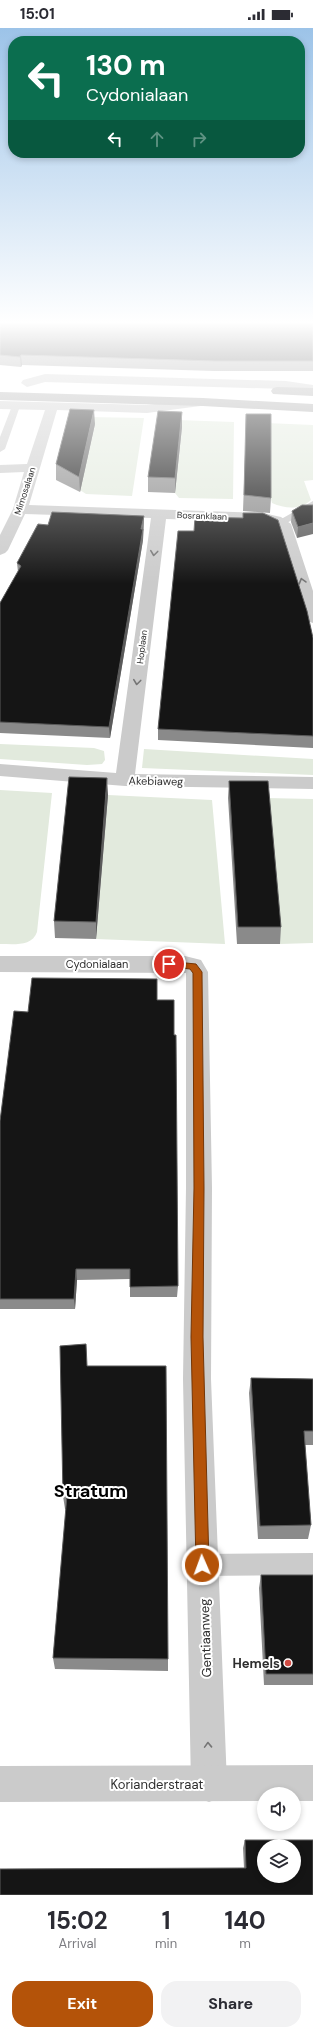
<!DOCTYPE html>
<html lang="en">
<head>
<meta charset="utf-8">
<style>
	body { margin:0; font-family:"DM Sans",sans-serif; background:#f2f2f3; color:#2b2b33; height:100vh; display:flex; flex-direction:column; font-size:15px; white-space:nowrap }
	* { box-sizing:border-box; margin:0 }
	p { font-size:13px; color:#7c7c81 }
	.icon { flex:none; width:22px; height:22px; fill:none; stroke:currentColor; stroke-width:2; stroke-linecap:round; stroke-linejoin:round }
	.map { position:relative; height:1867px; overflow:hidden }
	.drawer { display:flex; flex-direction:column; background:#fff; flex:1 }
	.drawer>* { flex:none }
	.hud { position:absolute; left:8px; top:8px; width:297px; height:122px; border-radius:16px; box-shadow:0 2px 6px #0003; background:#0b6e4f; color:#fff; overflow:hidden }
	.buttons { position:absolute; left:257px; top:1759px; display:grid; gap:8px }
	.buttons a { display:grid; place-items:center; width:44px; height:44px; border-radius:50%; background:#fff; box-shadow:0 2px 6px #0003; font-size:20px }
	.pin { position:absolute; display:grid; place-items:center; width:34px; height:34px; color:#fff; margin:-17px; border:2px solid #fff; border-radius:50%; box-shadow:0 1px 4px #0007 }
	.me { position:absolute; width:44px; margin:-22px; rotate:358deg; stroke-linejoin:round; filter:drop-shadow(0 0 3px #0008) }
	.turn { display:flex; align-items:center; gap:14px; height:84px; padding:0 12px; font-size:18px }
	.turn .icon { width:52px; height:52px; stroke-width:2.5 }
	.turn b { display:block; font-size:28px; line-height:34px }
	.lanes { display:flex; align-items:center; height:38px; padding:0 12px; background:#0003; justify-content:center; gap:20px; direction:ltr }
	.lanes .off { opacity:.35 }
	.eta { display:flex; justify-content:space-evenly; align-items:center; height:68px; text-align:center }
	.eta b { font-size:24px; font-weight:700; line-height:28px }
	.cta { display:flex; gap:8px; margin-top:auto; padding:8px 12px }
	.cta a { flex:1; height:46px; border-radius:16px; background:#b45309; color:#fff; font-size:16px; font-weight:700; line-height:46px; text-align:center }
	.cta a+a { background:#f2f2f3; color:#2b2b33 }
	.status { display:flex; justify-content:space-between; align-items:center; height:28px; padding:0 20px; background:#fff; direction:ltr }
	.status svg { height:11px; fill:currentColor }
	.map>svg:first-child { display:block }
	.green { fill:#e2eadd }
	.lines { fill:none; stroke-linecap:round; stroke-linejoin:round }
	.service { fill:#cbcbcb; fill-rule:evenodd }
	.minor { fill:#cbcbcb; fill-rule:evenodd }
	.tertiary { fill:#cbcbcb; fill-rule:evenodd }
	.primary { fill:#a6a6a6; fill-rule:evenodd }
	.wall { fill:#8a8a8a }
	.shaded-wall { fill:#5b5b5b }
	.building { fill:#151515; stroke:#5b5b5b; fill-rule:evenodd }
	.oneway { stroke:#757575 }
	.route { fill:#b45309; stroke:#753606 }
	.poi-dot { fill:#d14c43; stroke:#fff; stroke-width:1.5 }
	.labels { text-anchor:middle; stroke-width:4; stroke-linejoin:round; paint-order:stroke }
	.far-street-label { font-size:9px; fill:#2e2e2e; stroke:#fff }
	.street-label { font-size:11px; fill:#2e2e2e; stroke:#fff }
	.near-street-label { font-size:13px; fill:#2e2e2e; stroke:#fff }
	.near-poi-label { font-size:13px; font-weight:bold; fill:#2e2e2e; stroke:#fff; text-anchor:end }
	.near-district-label { font-size:18px; font-weight:bold; fill:#000; stroke:#fff }
</style>
</head>
<body>
<div class="status"><b>15:01</b><svg viewBox="0 0 49 12"><path d="M0 12V9h3v3zM5 12V6h3v6zM10 12V3h3v9zM15 12V0h3v12zM26 1h20v11H26zM47 4h2v5h-2z"/></svg></div>
<div class="map">
<svg width="313" height="1867" viewBox="0 0 313 1867">
	<rect width="100%" height="100%" fill="#fff"/>
	<path class="green" d="M88,389L144,390L132,468L86,466L80,462L95,397Z
		M176,392L234,394L233,471L179,470L175,465L182,399Z
		M266,395L313,397V452L304,453L311,472C300,482 286,481 272,475L270,468Z
		M0,716L94,720L104,723L105,732L102,736L87,737L0,731Z
		M144,721L313,731V747L142,740Z
		M0,762L52,765L37,904C32,919 13,916 0,916Z
		M108,767L212,772L225,916L96,911Z
		M266,770L313,771V915L280,916Z"/>
	<g class="lines">
		<path class="service" d="M16,375L20,378L5,421L0,424V409L12,378Z
			M313,473V480L285,496H277L276,494Z
			M313,1525V1547L202,1548L194,1545L191,1537L194,1529L202,1526Z"/>
		<path class="minor" d="M45,346L286,353L313,357V365L286,361L45,354L27,359L21,355L23,352Z
			M203,370L209,374L208,377L147,385L57,382L29,477L263,485L281,489L291,496L313,563V595L307,593L305,590L279,501L270,496L263,494L166,491L135,746L313,749V761L125,758L0,748V736L116,745L151,490L25,486L8,522L5,525L0,527V507L13,481L24,444L0,445V437L27,436L45,382L0,381V373L147,377Z
			M0,928H185L201,932L208,944L212,1160L211,1351L227,1756L222,1769L209,1774L196,1769L191,1756L183,1351L186,1160V945L0,944Z"/>
		<path class="tertiary" d="M313,1737V1773H294V1766H264V1773L0,1774V1738Z"/>
		<path class="primary" d="M277,359L313,360V368L273,366L271,363L273,360Z
			M0,364L203,370L313,376V384L203,378L0,372Z"/>
	</g>
	<path class="wall" d="M0,295H313V343H214L22,337L21,339L0,337Z
		M182,384V399L175,465L148,464V449Z
		M95,396L80,464L56,452V436Z
		M246,400L271,470L270,485L243,483Z
		M313,477L297,510L291,494L292,483Z
		M144,488L143,512L110,710L0,705V575L18,544L17,535L48,497Z
		M194,503L313,610V720L158,712V701Z
		M229,753L281,899L280,916H237L228,770Z
		M108,767L96,911L55,910L54,893Z
		M28,984L178,1258L177,1269H130V1251L77,1252L75,1281H0V1093Z
		M88,1338L168,1631V1643L55,1641L53,1630L66,1481H65L63,1468Z
		M251,1350L313,1351V1417H305L311,1497L308,1511H258L249,1365Z
		M261,1547H313V1657H264L259,1560Z
		M245,1812L313,1867L244,1840L243,1820Z"/>
	<path class="shaded-wall" d="M21,327L22,337L21,339L20,329Z
		M94,382L95,396L80,464L79,449Z
		M182,384V399L175,465V450Z
		M144,488L143,512L110,710L109,699Z
		M313,495V506L297,510L298,499Z
		M107,750L108,767L96,911V894Z
		M76,1241L77,1252L75,1281L74,1271Z"/>
	<path class="building" d="M0,295H313V333H215L21,327L20,329L0,327Z
		M70,381L94,382L79,449L56,436Z
		M158,383L182,384L175,450L148,449Z
		M246,386H271V470L244,467Z
		M302,477H313V495L298,499L292,483Z
		M52,484L144,488L141,501H143L109,699L0,694V575L21,538L17,535L38,496L48,497Z
		M243,485H263L278,492L307,583L313,610V708L158,701L178,503H194L195,489L243,490Z
		M69,749L107,750L96,894L54,893Z
		M229,753H268L281,899H238Z
		M32,950L157,951V972H174V1007H176L178,1258L130,1259V1241H76L74,1271H0V1093L14,983L28,984Z
		M86,1316L87,1338H166L168,1631L53,1630L67,1467L63,1468L60,1318Z
		M251,1350L313,1351V1403H304L311,1497L260,1498Z
		M261,1547H313V1646H266Z
		M245,1812H313V1867H0V1841L246,1840ZM264,1818H294V1848H264Z"/>
	<defs><path id="oneway-chevron" d="M-2-3.5L2.5 0L-2 3.5" fill="none" stroke-width="1.6" stroke-linecap="round" stroke-linejoin="round"/></defs>
	<g class="oneway">
		<use href="#oneway-chevron" transform="translate(154 525) rotate(97)"/>
		<use href="#oneway-chevron" transform="translate(302 553) rotate(-106)"/>
		<use href="#oneway-chevron" transform="translate(137 654) rotate(97)"/>
		<use href="#oneway-chevron" transform="translate(208 1717) rotate(-92)"/>
	</g>
	<linearGradient id="sky" x2="0" y2="1"><stop stop-color="#9cc3e8"/><stop offset="0.53" stop-color="#fff"/><stop offset="1" stop-color="#fff" stop-opacity="0"/></linearGradient>
	<rect width="313" height="556" fill="url(#sky)"/>
	<path class="route" d="M166,933L196,936L202,944L204,1160L203,1309L209,1537L207,1541L202,1543L198,1541L196,1537L191,1309L194,1160L193,945L190,941L166,938Z"/>
	<circle class="poi-dot" cx="288" cy="1635" r="4"/>
	<g class="labels">
		<g class="far-street-label">
			<text transform="translate(25 463) rotate(-72)" y="3">Mimosalaan</text>
			<text transform="translate(202 488) rotate(2)" y="3">Bosranklaan</text>
			<text transform="translate(142 619) rotate(-83)" y="3">Hoplaan</text>
		</g>
		<g class="street-label">
			<text transform="translate(156 753) rotate(1)" y="4">Akebiaweg</text>
			<text x="97" y="940">Cydonialaan</text>
		</g>
		<g class="near-street-label">
			<text transform="translate(205 1610) rotate(-92)" y="5">Gentiaanweg</text>
			<text x="157" y="1761">Korianderstraat</text>
		</g>
		<g class="near-poi-label">
			<text x="280" y="1640">Hemels</text>
		</g>
		<g class="near-district-label">
			<text x="90" y="1469">Stratum</text>
		</g>
	</g>
</svg>
<div class="buttons">
<a><svg class="icon" aria-label="sound" viewBox="0 0 24 24"><path d="M4 9h4l5-4v14l-5-4H4zM17 9q2 3 0 6"/></svg></a>
<a><svg class="icon" aria-label="layers" viewBox="0 0 24 24"><path d="M12 4l9 5-9 5-9-5zM3 14l9 5 9-5"/></svg></a>
</div>
<div class="pin" style="left:169px;top:936px;background:#d93025"><svg class="icon" aria-label="arrive" viewBox="0 0 24 24"><path d="M6 21V4h12l-3 4 3 4H6"/></svg></div>
<svg class="me" style="left:202px;top:1537px" viewBox="-20 -20 40 40"><circle r="17" fill="#b45309" stroke="#fff" stroke-width="3"/><path d="M0-11L8 9 0 5-8 9z" fill="#fff"/></svg>
<div class="hud">
<div class="turn"><svg class="icon" aria-label="left" viewBox="0 0 24 24"><path d="M17 20v-9H6M10 6l-5 5 5 5"/></svg><div><b>130 m</b>Cydonialaan</div></div>
<div class="lanes"><svg class="icon" aria-label="left" viewBox="0 0 24 24"><path d="M17 20v-9H6M10 6l-5 5 5 5"/></svg><svg class="icon off" aria-label="ahead" viewBox="0 0 24 24"><path d="M12 20V5M6 11l6-6 6 6"/></svg><svg class="icon off" aria-label="right" viewBox="0 0 24 24"><path d="M7 20v-9h11M14 6l5 5-5 5"/></svg></div>
</div>
</div>
<section class="drawer">
<div class="eta">
<div><b>15:02</b><p>Arrival</p></div>
<div><b>1</b><p>min</p></div>
<div><b>140</b><p>m</p></div>
</div>
<div class="cta"><a>Exit</a><a>Share</a></div>
</section>
</body>
</html>
